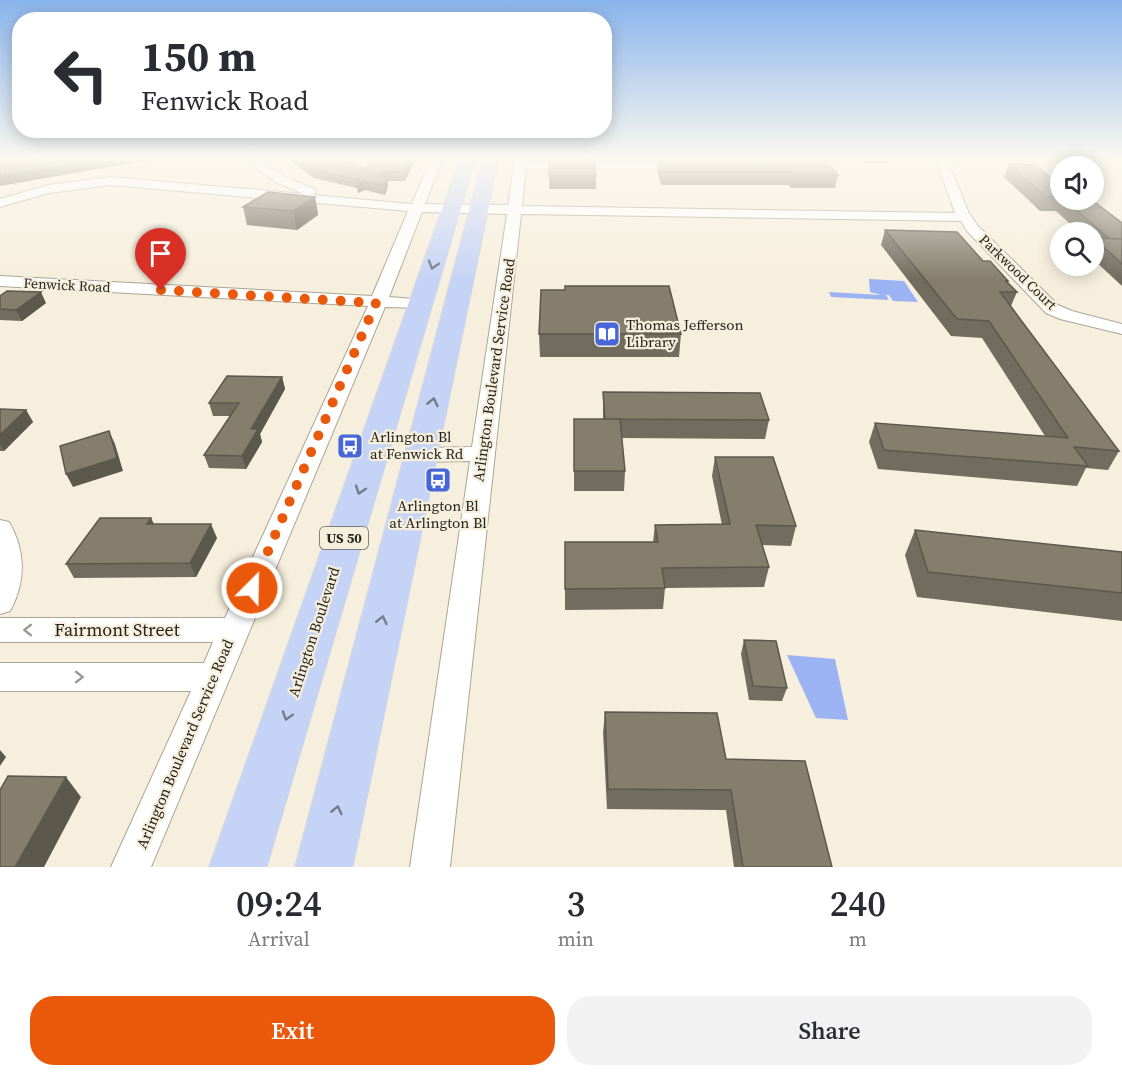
<!DOCTYPE html>
<html lang="en">
<head>
<meta charset="utf-8">
<style>
	body { margin:0; font-family:"Source Serif 4",serif; background:#f2f2f3; color:#2b2b33; height:100vh; display:flex; flex-direction:column; font-size:22px; white-space:nowrap }
	* { box-sizing:border-box; margin:0 }
	p { font-size:20px; color:#7c7c81 }
	.icon { flex:none; width:33px; height:33px; fill:none; stroke:currentColor; stroke-width:2; stroke-linecap:round; stroke-linejoin:round }
	.map { position:relative; height:867px; overflow:hidden }
	.drawer { display:flex; flex-direction:column; background:#fff; flex:1 }
	.drawer>* { flex:none }
	.top-card { position:absolute; left:12px; top:12px; width:600px; height:126px; border-radius:24px; box-shadow:0 3px 15px #0003; background:#fff; color:#2b2b33; overflow:hidden }
	.buttons { position:absolute; left:1050px; top:156px; display:grid; gap:12px }
	.buttons a { display:grid; place-items:center; width:54px; height:54px; border-radius:50%; background:#fff; box-shadow:0 3px 15px #0003; font-size:30px }
	.pin { position:absolute; display:grid; place-items:center; width:51px; height:51px; color:#fff; margin:-62px -26px; border-radius:50% 50% 50% 0; rotate:-45deg; box-shadow:0 0 6px #0007 }
	.pin .icon { rotate:45deg }
	.me { position:absolute; width:66px; margin:-33px; rotate:23deg; stroke-linejoin:round; filter:drop-shadow(0 0 4px #0008) }
	.turn { display:flex; align-items:center; gap:21px; height:126px; padding:0 30px; font-size:27px }
	.turn .icon { width:78px; height:78px; stroke-width:2.5 }
	.turn b { display:block; font-size:42px; line-height:51px }
	.eta { display:flex; justify-content:space-evenly; align-items:center; height:102px; text-align:center }
	.eta b { font-size:36px; font-weight:600; line-height:42px }
	.action { display:flex; gap:12px; margin-top:auto; padding:12px 30px }
	.action a { flex:1; height:69px; border-radius:24px; background:#ea580c; color:#fff; font-size:24px; font-weight:600; line-height:69px; text-align:center }
	.action a+a { background:#f2f2f3; color:#2b2b33 }
	.map>svg:first-child { display:block }
	.water { fill:#9bb3f2 }
	.lines { fill:none; stroke-linecap:round; stroke-linejoin:round }
	.street-casing { stroke:#ada594; stroke-width:2 }
	.highway-casing { stroke:#d8d7d6; stroke-width:1 }
	.street { fill:#fff; fill-rule:evenodd }
	.highway { fill:#c5d3f6; fill-rule:evenodd }
	.wall { fill:#726c5e }
	.shaded-wall { fill:#5d584c }
	.building { fill:#857e6d; stroke:#5d584c; stroke-width:1.5 }
	.oneway { stroke:#757b89 }
	.oneway2 { stroke:#9d9c99 }
	.route { stroke:#ea580c; stroke-width:10; stroke-dasharray:0 18 }
	.labels { text-anchor:middle; stroke-width:4.5; stroke-linejoin:round; paint-order:stroke }
	.far-street-label { font-size:14px; fill:#25231c; stroke:#f7efdd }
	.shield { fill:#f7efdd; stroke:#646056; stroke-width:1.5 }
	.shield-label { font-size:14px; font-weight:bold; fill:#25231c }
	.poi-label { font-size:15px; fill:#25231c; stroke:#f7efdd; text-anchor:start }
	.street-label { font-size:15px; fill:#25231c; stroke:#f7efdd }
	.near-street-label { font-size:18px; fill:#25231c; stroke:#f7efdd }
</style>
</head>
<body>
<div class="map">
<svg width="1122" height="867" viewBox="0 0 1122 867">
	<rect width="100%" height="100%" fill="#f7efdd"/>
	<path class="water" d="M869,279L904,281L918,302L893,301L889,295H886L889,300L831,297L829,292L881,295L870,292Z
		M787,655L835,659L848,720L816,718Z"/>
	<g class="lines">
		<defs>
			<path id="street" d="M243,158H256L285,177L315,189L316,192L313,195L412,204L431,158H443L425,204L508,205L515,158H527L526,161H687L693,165L687,169H526L522,206L955,213L937,162L946,158H964L962,160L949,164L968,211L977,225L1058,305L1072,311L1122,324V334L1060,319L1046,313L967,231L961,221L521,214L450,867H410L470,461L421,462L413,460L409,455L413,450L421,448L472,447L507,214L422,212L389,297L427,300L430,304L427,308L385,307L151,867H111L191,691H0V663H204L213,642H0V618H225L368,306L0,286V276L372,296L408,211L111,185L49,193L0,207V199L48,185L111,177L304,194L277,183Z
				M822,158H834L836,161L832,166L828,167L798,169L792,165L798,161H824Z
				M0,520L9,522C26,551 26,582 10,611L0,614Z"/>
			<path id="highway" d="M460,158H476L267,867H209Z
				M483,158H499L353,867H295Z"/>
		</defs>
		<use href="#street" class="street-casing"/>
		<use href="#highway" class="highway-casing"/>
		<use href="#street" class="street"/>
		<use href="#highway" class="highway"/>
	</g>
	<path class="wall" d="M286,158H340L366,169L373,158H416L405,181H387L388,186L385,195L365,190L358,193L357,188L314,178Z
		M540,158H593L596,176V189H549L550,159H540Z
		M654,158H823L838,175L835,188H791L788,185H661L657,171L658,159H654Z
		M860,158H889L888,163H864Z
		M1009,164L1060,185V200H1092L1122,223V286L1094,260V232H1079L1056,211H1040L1004,177Z
		M315,197L318,215L297,230L247,225L243,207Z
		M885,230L983,261L1008,281V283L1017,292L1011,306L1119,451L1108,470L1086,468L1077,486L878,469L869,442L875,423L1045,436L982,338L951,336L881,245Z
		M0,296L46,303L22,321L0,320Z
		M539,334H681L679,357H540Z
		M282,377L285,389L260,434L262,442L246,469L209,468L204,455L230,416H213L209,403Z
		M603,392L769,420L765,439L622,438L625,471L624,491H574V419H603Z
		M0,409L26,410L33,422L4,451H0Z
		M715,457L796,526L791,546L762,545L769,567L764,587L665,588L663,609L565,610V542H653L655,525H722L712,476Z
		M151,518L154,524L217,538L196,577L74,578L66,564Z
		M915,530L1122,552V621L917,597L905,555Z
		M744,640L787,688L782,701L749,700L741,654Z
		M605,712L726,759L832,867H734L726,810L607,809L603,733Z"/>
	<path class="shaded-wall" d="M111,158H132V163L0,186V176Z
		M134,158H165L135,163Z
		M411,158H416L405,181L404,172Z
		M386,172L388,186L385,195L384,186L380,175Z
		M363,181L365,190L358,193L357,184Z
		M315,197L318,215L297,230L293,211Z
		M41,292L46,303L22,321L16,310Z
		M282,377L285,389L260,434L262,442L246,469L242,456L251,429Z
		M26,410L33,422L4,451L0,444V435Z
		M109,431L115,444L123,471L73,487L66,474Z
		M151,518L157,532L147,524Z
		M211,524L217,538L196,577L190,563Z
		M0,750L6,757L0,766Z
		M66,777L81,797L44,867H15Z"/>
	<path class="building" d="M0,158H111L0,176Z
		M296,158H340L366,169L373,158H411L404,172H386L380,175L387,178L384,186L363,181L357,184L359,180L313,170Z
		M823,158L838,175H793L791,172H662L658,159Z
		M550,159H594L596,176H549Z
		M1009,164L1036,165L1060,185V197H1046Z
		M268,192L315,197L293,211L243,207Z
		M1064,200H1092L1122,223V239H1110Z
		M885,230L957,232L983,261H990L1008,281H1006L1017,292H1000L1119,451L1074,447L1088,466L884,450L875,423L1068,438L989,321L957,319Z
		M1094,238L1122,239V264Z
		M565,286H669L681,334H539L541,290H565Z
		M7,291L41,292L16,310L0,309V296Z
		M227,376L282,377L251,429H258L242,456L204,455L239,403H209Z
		M603,392L760,393L769,420L605,419Z
		M0,409L26,410L0,435Z
		M574,419H620L625,471H574Z
		M109,431L117,458L66,474L60,446Z
		M715,457H773L796,526L756,525L769,567L662,568L665,588L565,589V542H658L655,525L730,524Z
		M100,518H151L147,524H211L190,563L66,564Z
		M915,530L1122,552V593L928,572Z
		M744,640L776,641L787,688L753,686Z
		M605,712L717,713L726,759L805,761L832,867H743L731,790L608,789Z
		M8,776L66,777L15,867H0V790Z"/>
	<defs><path id="oneway-chevron" d="M-2-3.5L2.5 0L-2 3.5" fill="none" stroke-width="1.6" stroke-linecap="round" stroke-linejoin="round" transform="scale(1.5)"/></defs>
	<g class="oneway">
		<use href="#oneway-chevron" transform="translate(433 265) rotate(108)"/>
		<use href="#oneway-chevron" transform="translate(433 402) rotate(-77)"/>
		<use href="#oneway-chevron" transform="translate(360 490) rotate(108)"/>
		<use href="#oneway-chevron" transform="translate(382 620) rotate(-77)"/>
		<use href="#oneway-chevron" transform="translate(287 716) rotate(108)"/>
		<use href="#oneway-chevron" transform="translate(337 810) rotate(-77)"/>
	</g>
	<g class="oneway2">
		<use href="#oneway-chevron" transform="translate(28 630) rotate(-180)"/>
		<use href="#oneway-chevron" transform="translate(79 677)"/>
	</g>
	<linearGradient id="sky" x2="0" y2="1"><stop stop-color="#89b4ec"/><stop offset="0.57" stop-color="#fbf8f0"/><stop offset="1" stop-color="#fbf8f0" stop-opacity="0"/></linearGradient>
	<rect width="1122" height="279" fill="url(#sky)"/>
	<g class="lines">
		<path class="route" d="M161,290L376,303L252,588"/>
	</g>
	<defs>
		<symbol id="library-square" viewBox="-11 -11 22 22"><rect x="-9" y="-9" width="18" height="18" rx="4" fill="#4666d9" stroke="#f7efdd"/><path d="M-6-4Q-3-5.5-.7-3.5V5Q-3 3-6 4ZM6-4Q3-5.5 .7-3.5V5Q3 3 6 4Z" fill="#fff"/></symbol>
		<symbol id="bus-square" viewBox="-11 -11 22 22"><rect x="-9" y="-9" width="18" height="18" rx="4" fill="#4666d9" stroke="#f7efdd"/><path d="M-5-6H5V4H4V6H2V4H-2V6H-4V4H-5ZM-3.5-4V0h7V-4ZM-3.5 1.2v1.5H-2V1.2ZM2 1.2v1.5H3.5V1.2Z" fill="#fff"/></symbol>
	</defs>
	<g fill-rule="evenodd">
		<use href="#library-square" x="592" y="319" width="30" height="30"/>
		<use href="#bus-square" x="335" y="431" width="30" height="30"/>
		<use href="#bus-square" x="423" y="465" width="30" height="30"/>
	</g>
	<g class="labels">
		<g class="far-street-label">
			<text transform="translate(1018 272) rotate(44)" y="5">Parkwood Court</text>
			<text transform="translate(67 285) rotate(3)" y="5">Fenwick Road</text>
		</g>
		<rect class="shield" x="320" y="527" width="48" height="22" rx="4.5"/>
		<g class="shield-label">
			<text x="344" y="543">US 50</text>
		</g>
		<g class="poi-label">
			<text x="626" y="330">Thomas Jefferson<tspan x="626" dy="17">Library</tspan></text>
			<text x="370" y="442">Arlington Bl<tspan x="370" dy="17">at Fenwick Rd</tspan></text>
			<text x="438" y="511" text-anchor="middle">Arlington Bl<tspan x="438" dy="17">at Arlington Bl</tspan></text>
		</g>
		<g class="street-label">
			<text transform="translate(494 370) rotate(-82)" y="5">Arlington Boulevard Service Road</text>
			<text transform="translate(314 632) rotate(-72)" y="5">Arlington Boulevard</text>
			<text transform="translate(185 744) rotate(-67)" y="5">Arlington Boulevard Service Road</text>
		</g>
		<g class="near-street-label">
			<text x="117" y="636">Fairmont Street</text>
		</g>
	</g>
</svg>
<div class="buttons">
<a><svg class="icon" aria-label="sound" viewBox="0 0 24 24"><path d="M4 9h4l5-4v14l-5-4H4zM17 9q2 3 0 6"/></svg></a>
<a><svg class="icon" aria-label="search" viewBox="0 0 24 24"><circle cx="10" cy="10" r="6"/><path d="M15 15l6 6"/></svg></a>
</div>
<div class="pin" style="left:161px;top:290px;background:#d93025"><svg class="icon" aria-label="arrive" viewBox="0 0 24 24"><path d="M6 21V4h12l-3 4 3 4H6"/></svg></div>
<svg class="me" style="left:252px;top:588px" viewBox="-20 -20 40 40"><circle r="17" fill="#ea580c" stroke="#fff" stroke-width="3"/><path d="M0-11L8 9 0 5-8 9z" fill="#fff"/></svg>
<div class="top-card">
<div class="turn"><svg class="icon" aria-label="left" viewBox="0 0 24 24"><path d="M17 20v-9H6M10 6l-5 5 5 5"/></svg><div><b>150 m</b>Fenwick Road</div></div>
</div>
</div>
<section class="drawer">
<div class="eta">
<div><b>09:24</b><p>Arrival</p></div>
<div><b>3</b><p>min</p></div>
<div><b>240</b><p>m</p></div>
</div>
<div class="action"><a>Exit</a><a>Share</a></div>
</section>
</body>
</html>
